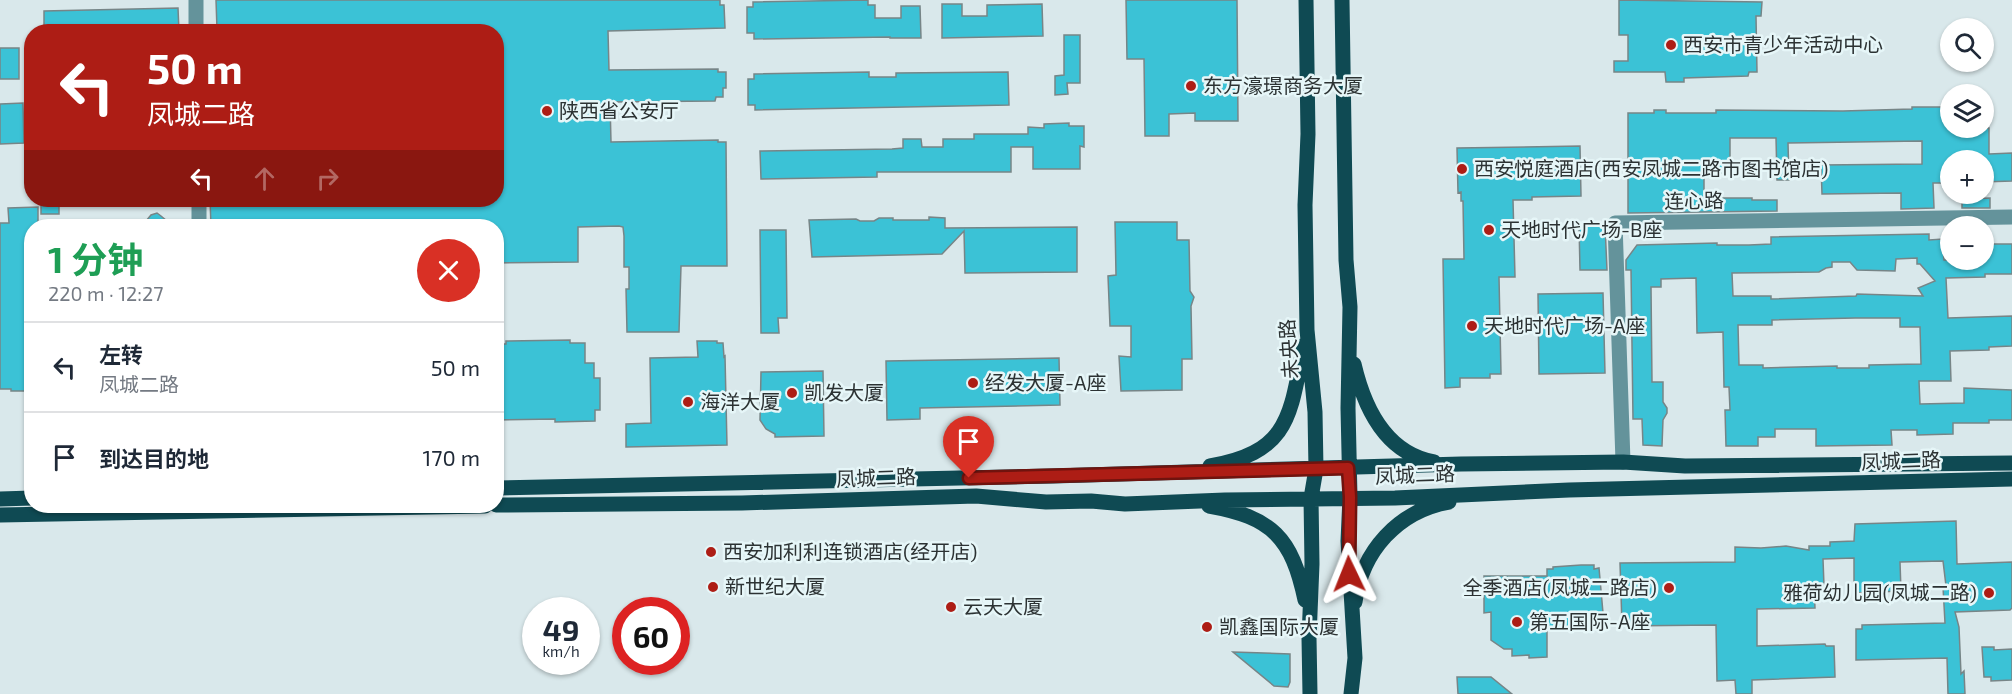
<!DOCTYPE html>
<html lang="zh">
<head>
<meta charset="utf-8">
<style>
	body { margin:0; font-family:"Exo 2","Noto Sans SC",sans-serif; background:#f6f6f7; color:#1f2937; height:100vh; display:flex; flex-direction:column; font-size:22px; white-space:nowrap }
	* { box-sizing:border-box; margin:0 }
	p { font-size:20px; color:#747a83 }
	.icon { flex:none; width:33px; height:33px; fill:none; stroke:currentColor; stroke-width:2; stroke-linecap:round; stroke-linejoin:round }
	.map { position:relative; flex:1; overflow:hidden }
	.sheet { position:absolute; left:24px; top:219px; width:480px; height:294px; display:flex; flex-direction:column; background:#fff; border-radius:24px; box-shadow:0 2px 4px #0004 }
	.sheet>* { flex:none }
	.guide { position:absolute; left:24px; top:24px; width:480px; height:183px; border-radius:24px; box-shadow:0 2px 4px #0004; background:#ad1d15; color:#fff; overflow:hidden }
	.fabs { position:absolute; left:1940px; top:18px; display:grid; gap:12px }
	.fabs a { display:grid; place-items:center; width:54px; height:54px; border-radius:50%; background:#fff; box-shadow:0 2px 4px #0004; font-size:30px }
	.speed { position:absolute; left:522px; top:597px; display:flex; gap:12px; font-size:30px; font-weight:700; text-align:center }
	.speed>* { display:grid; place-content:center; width:78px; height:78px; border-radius:50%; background:#fff; box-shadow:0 2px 4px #0004; line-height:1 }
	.speed small { font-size:15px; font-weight:400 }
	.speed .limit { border:9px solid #d22; background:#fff; color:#111 }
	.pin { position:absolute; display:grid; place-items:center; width:51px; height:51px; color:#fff; margin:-62px -26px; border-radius:50% 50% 50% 0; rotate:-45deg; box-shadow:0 0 6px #0007 }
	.pin .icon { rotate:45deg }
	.me { position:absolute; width:66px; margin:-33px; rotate:358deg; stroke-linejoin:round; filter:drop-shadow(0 0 4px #0008) }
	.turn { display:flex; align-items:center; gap:21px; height:126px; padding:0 24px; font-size:27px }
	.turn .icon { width:78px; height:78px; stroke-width:2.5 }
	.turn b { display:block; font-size:42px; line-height:51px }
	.lanes { display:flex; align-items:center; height:57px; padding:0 24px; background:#0003; justify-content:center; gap:30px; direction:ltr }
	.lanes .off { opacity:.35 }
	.round { display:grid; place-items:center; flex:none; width:63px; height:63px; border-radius:32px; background:#f6f6f7 }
	.summary { display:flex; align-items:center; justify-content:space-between; height:102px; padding:0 24px }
	h1 { font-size:36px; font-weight:700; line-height:45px; color:#1e9e55 }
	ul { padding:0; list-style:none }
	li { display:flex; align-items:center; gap:18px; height:90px; padding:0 24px; border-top:2px solid #e0e1e3 }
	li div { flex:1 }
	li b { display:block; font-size:22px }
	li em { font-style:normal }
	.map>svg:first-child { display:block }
	.building { fill:#3bc2d6; stroke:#778587; stroke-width:1.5; fill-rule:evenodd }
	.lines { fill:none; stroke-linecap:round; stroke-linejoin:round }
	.minor { stroke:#64939b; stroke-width:15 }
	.major { stroke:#0f4a53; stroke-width:15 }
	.route-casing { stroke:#70130e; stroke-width:15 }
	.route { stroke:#ad1d15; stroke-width:10 }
	.poi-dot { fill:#ad1d15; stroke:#e6f6f8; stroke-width:2 }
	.labels { text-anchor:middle; stroke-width:5; stroke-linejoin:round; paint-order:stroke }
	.poi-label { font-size:20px; fill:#2c3233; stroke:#e6f6f8; text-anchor:start }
	.street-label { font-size:20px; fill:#2c3233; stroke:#e6f6f8 }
</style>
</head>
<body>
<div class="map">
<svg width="2012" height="694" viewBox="0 0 2012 694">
	<rect width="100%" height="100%" fill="#d9e8eb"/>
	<path class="building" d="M216,0H720V5H724L725,28L608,31L609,70L718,69V72H726V88H723V97H716L715,101L610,102L611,142L718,140V142H726L727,266H681L679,332H627L626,289H629V267H624V236L623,227L619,226L578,227V262L496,263V226H211L210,200H496V32H224V29H217Z
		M868,0V5H875V18H901V6H920L921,38H890V37L754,39V33H747V7H753V2Z
		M1126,0H1237L1238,121H1195V113L1169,114V136H1145L1144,59H1127Z
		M1619,0L1762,2L1761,16H1756L1757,72H1749L1748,76L1684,78V82H1666L1665,72H1614V61H1628V35H1619Z
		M942,4H962V16H987V5L1042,4L1043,36L942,38Z
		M178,8L179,32H44V11Z
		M1064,35H1080V83H1067L1068,94L1055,95V76L1064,75Z
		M0,48H19V79H0Z
		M869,72V77H896V73L1008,72L1009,105L755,110V105H748V79H754V74Z
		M23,103L24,143L0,144V104Z
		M1912,107H1950V128H1989V154L2012,153V181L1983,182V160H1950V183H1933L1934,208L1901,209V193L1822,194L1821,165L1922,164V141L1788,143L1789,180H1777L1776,138H1730V173H1704V198H1752V200H1777V211L1628,213V113H1654V110H1666V113H1716V110L1843,111L1912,109Z
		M1069,123V126H1084V147L1080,146V169H1033V147H1011V172H877V177L761,179L760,151L892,149L903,148V139H921L922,147H943V139H974V134H1028V127L1044,128V124Z
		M1580,146L1581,196L1532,197V200H1513L1515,277H1499L1501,374H1490V378H1460V387L1445,388L1443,259H1464L1463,201H1461V192L1458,193L1457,148Z
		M1990,198V208H1962V199Z
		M41,200H59V214H41Z
		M38,207V226H32V391H11V389H0V223H9L8,208Z
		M157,213L161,216L173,226H142L151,215Z
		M929,217L945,218V228L1077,227V272L965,273L964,231L942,254L812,257L809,220L856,219L860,221H874L879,218H893V220H929Z
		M1115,222H1177V240H1189L1190,291L1194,297L1191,306L1192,359H1182V390L1121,391L1119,356L1131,357V326H1110L1108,276L1116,275Z
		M1579,225H1605L1607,270H1580Z
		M760,230H786L787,318H778L779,333H761Z
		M1929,234V240L1943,239L1944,260H1983V244H2012V274H1985V277L1946,278L1948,318L2012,316V346L1989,347V350L1950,351L1951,381H1919L1920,404L1964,403V388L2012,390V420H1989V423H1953V434L1917,435V430H1891L1892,445L1816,446V429H1775V437H1758V446H1726L1725,410H1730L1729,387H1724L1723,332L1697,333L1696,278L1661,279V287H1651L1652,382H1663V402L1667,408V413L1663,420L1662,446L1643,445L1642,419H1633L1631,270H1626V260L1637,245L1717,243V245H1749L1771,244V237ZM1917,258V264H1920L1935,281L1918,288L1923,296L1857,294L1856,296L1771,299V296H1733L1732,273L1819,272L1826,268L1832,267V262H1850L1857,270L1895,271L1896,259ZM1855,318H1900V327H1920L1921,364L1869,365V368H1837V366L1763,368V365H1739L1738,325H1772V320Z
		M1603,293L1605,373L1539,374L1538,294Z
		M570,340V343H585V363H594V378H600V410H595V421L555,422V419L496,420V344H506V341Z
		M697,341H717V343H723L724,357L725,356L727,445L626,447V424L651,423L650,358L698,357Z
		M1059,358L1060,405L920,408V419L887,420L886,361Z
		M823,371L824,436L775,437V434L766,429L760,420L761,372Z
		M1956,521L1957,564L2012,562V608L2010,610L1955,612L1959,627L1961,674L1964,671L1965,694H1948L1947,658L1856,660V629H1862V625L1945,623L1943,587L1946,586L1943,561L1900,562L1901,591L1854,593V558L1823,559L1824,586H1814L1815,608L1757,609V646L1825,644L1826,646H1834L1835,677L1752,680V694H1736L1735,680L1717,681L1716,625L1622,626L1620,563L1735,562V547L1761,548L1786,546L1809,550V546H1830V542L1854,541L1855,524Z
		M1581,565H1594V569L1599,568L1604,624H1592V626L1547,627V657L1529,658V655L1512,656V649H1504L1491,640V612L1484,613V576H1547V569H1553V567Z
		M1982,647H1994V650L2012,649V680L1991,681V677H1984Z
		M1233,652L1290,654V682L1288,687L1274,686Z
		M1457,677H1491L1512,694H1458Z"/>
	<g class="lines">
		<path class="minor" d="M196,0V32
			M199,200V226
			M1623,462L1615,223L2012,217"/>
		<path class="major" d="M1306,0L1308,134L1305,205L1307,330L1315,412L1316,469L1311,498L1312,564L1309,638L1310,694
			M1342,0L1346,260L1350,307L1348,408L1350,497L1348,541L1355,658L1351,694
			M1354,364C1364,407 1385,453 1434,462
			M1210,466C1291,452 1290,414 1304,345
			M496,488L1053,476L1461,464L1623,462L1685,466L2012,463
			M0,499L32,498
			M496,505L742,503L976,496L1046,502L1091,501L1125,504L1225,500L1395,498L1569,490L2012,479
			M1209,506C1272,517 1292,538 1305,600
			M0,515L485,506
			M1355,602C1362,551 1398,511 1449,502"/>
	</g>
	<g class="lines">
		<defs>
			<path id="route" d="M969,478L1348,468L1350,497L1349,574"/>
		</defs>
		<use href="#route" class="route-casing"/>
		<use href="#route" class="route"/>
	</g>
	<g class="poi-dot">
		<circle cx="1671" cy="45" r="6"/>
		<circle cx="1191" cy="86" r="6"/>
		<circle cx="547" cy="111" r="6"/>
		<circle cx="1462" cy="169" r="6"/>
		<circle cx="1489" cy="230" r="6"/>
		<circle cx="1472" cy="326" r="6"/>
		<circle cx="973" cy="383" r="6"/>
		<circle cx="792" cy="393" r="6"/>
		<circle cx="688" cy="402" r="6"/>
		<circle cx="711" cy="552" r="6"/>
		<circle cx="713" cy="587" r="6"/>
		<circle cx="1669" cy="588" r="6"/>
		<circle cx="1989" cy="593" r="6"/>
		<circle cx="951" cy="607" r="6"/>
		<circle cx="1517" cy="622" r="6"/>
		<circle cx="1207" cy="627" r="6"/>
	</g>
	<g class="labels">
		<g class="poi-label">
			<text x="1683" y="52">西安市青少年活动中心</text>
			<text x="1203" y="93">东方濠璟商务大厦</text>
			<text x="559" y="118">陕西省公安厅</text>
			<text x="1474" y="176">西安悦庭酒店(西安凤城二路市图书馆店)</text>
			<text x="1501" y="237">天地时代广场-B座</text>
			<text x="1484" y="333">天地时代广场-A座</text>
			<text x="985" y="390">经发大厦-A座</text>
			<text x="804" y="400">凯发大厦</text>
			<text x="700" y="409">海洋大厦</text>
			<text x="723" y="559">西安加利利连锁酒店(经开店)</text>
			<text x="725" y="594">新世纪大厦</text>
			<text x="1657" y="595" text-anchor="end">全季酒店(凤城二路店)</text>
			<text x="1977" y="600" text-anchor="end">雅荷幼儿园(凤城二路)</text>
			<text x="963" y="614">云天大厦</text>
			<text x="1529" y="629">第五国际-A座</text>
			<text x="1219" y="634">凯鑫国际大厦</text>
		</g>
		<g class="street-label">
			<text transform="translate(1694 201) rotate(-1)" y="7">连心路</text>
			<text transform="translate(1289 349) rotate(-94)" y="7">未央路</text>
			<text transform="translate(1901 461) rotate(-2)" y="7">凤城二路</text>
			<text transform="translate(1415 475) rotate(-2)" y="7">凤城二路</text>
			<text transform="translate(876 478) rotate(-2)" y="7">凤城二路</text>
		</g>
	</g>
</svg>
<div class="fabs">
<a><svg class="icon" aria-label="search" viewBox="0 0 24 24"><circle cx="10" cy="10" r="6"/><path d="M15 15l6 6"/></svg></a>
<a><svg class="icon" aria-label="layers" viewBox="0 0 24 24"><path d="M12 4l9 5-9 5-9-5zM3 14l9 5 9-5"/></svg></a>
<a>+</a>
<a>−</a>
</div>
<div class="speed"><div>49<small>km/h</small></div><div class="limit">60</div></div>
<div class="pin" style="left:969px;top:478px;background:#d93025"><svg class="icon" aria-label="arrive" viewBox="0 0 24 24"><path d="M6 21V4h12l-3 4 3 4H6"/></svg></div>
<svg class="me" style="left:1349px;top:574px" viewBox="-20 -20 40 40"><path d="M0-17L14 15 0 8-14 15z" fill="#ad1d15" stroke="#fff" stroke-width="4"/></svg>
<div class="guide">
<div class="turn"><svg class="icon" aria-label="left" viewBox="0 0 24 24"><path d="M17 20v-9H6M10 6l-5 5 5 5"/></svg><div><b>50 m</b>凤城二路</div></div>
<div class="lanes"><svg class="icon" aria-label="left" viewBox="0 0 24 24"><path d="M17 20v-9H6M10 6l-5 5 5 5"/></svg><svg class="icon off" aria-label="ahead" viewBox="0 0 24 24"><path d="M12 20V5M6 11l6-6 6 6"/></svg><svg class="icon off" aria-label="right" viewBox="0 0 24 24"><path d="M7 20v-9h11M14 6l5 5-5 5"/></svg></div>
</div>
<section class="sheet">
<div class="summary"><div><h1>1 分钟</h1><p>220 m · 12:27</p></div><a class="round" style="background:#d93025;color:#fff"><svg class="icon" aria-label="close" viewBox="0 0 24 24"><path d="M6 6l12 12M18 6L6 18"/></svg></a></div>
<ul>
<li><svg class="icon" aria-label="left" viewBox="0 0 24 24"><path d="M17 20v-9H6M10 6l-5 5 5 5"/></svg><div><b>左转</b><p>凤城二路</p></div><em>50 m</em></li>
<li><svg class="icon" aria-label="arrive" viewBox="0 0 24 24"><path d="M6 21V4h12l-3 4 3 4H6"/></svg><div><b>到达目的地</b></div><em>170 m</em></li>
</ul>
</section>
</div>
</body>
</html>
